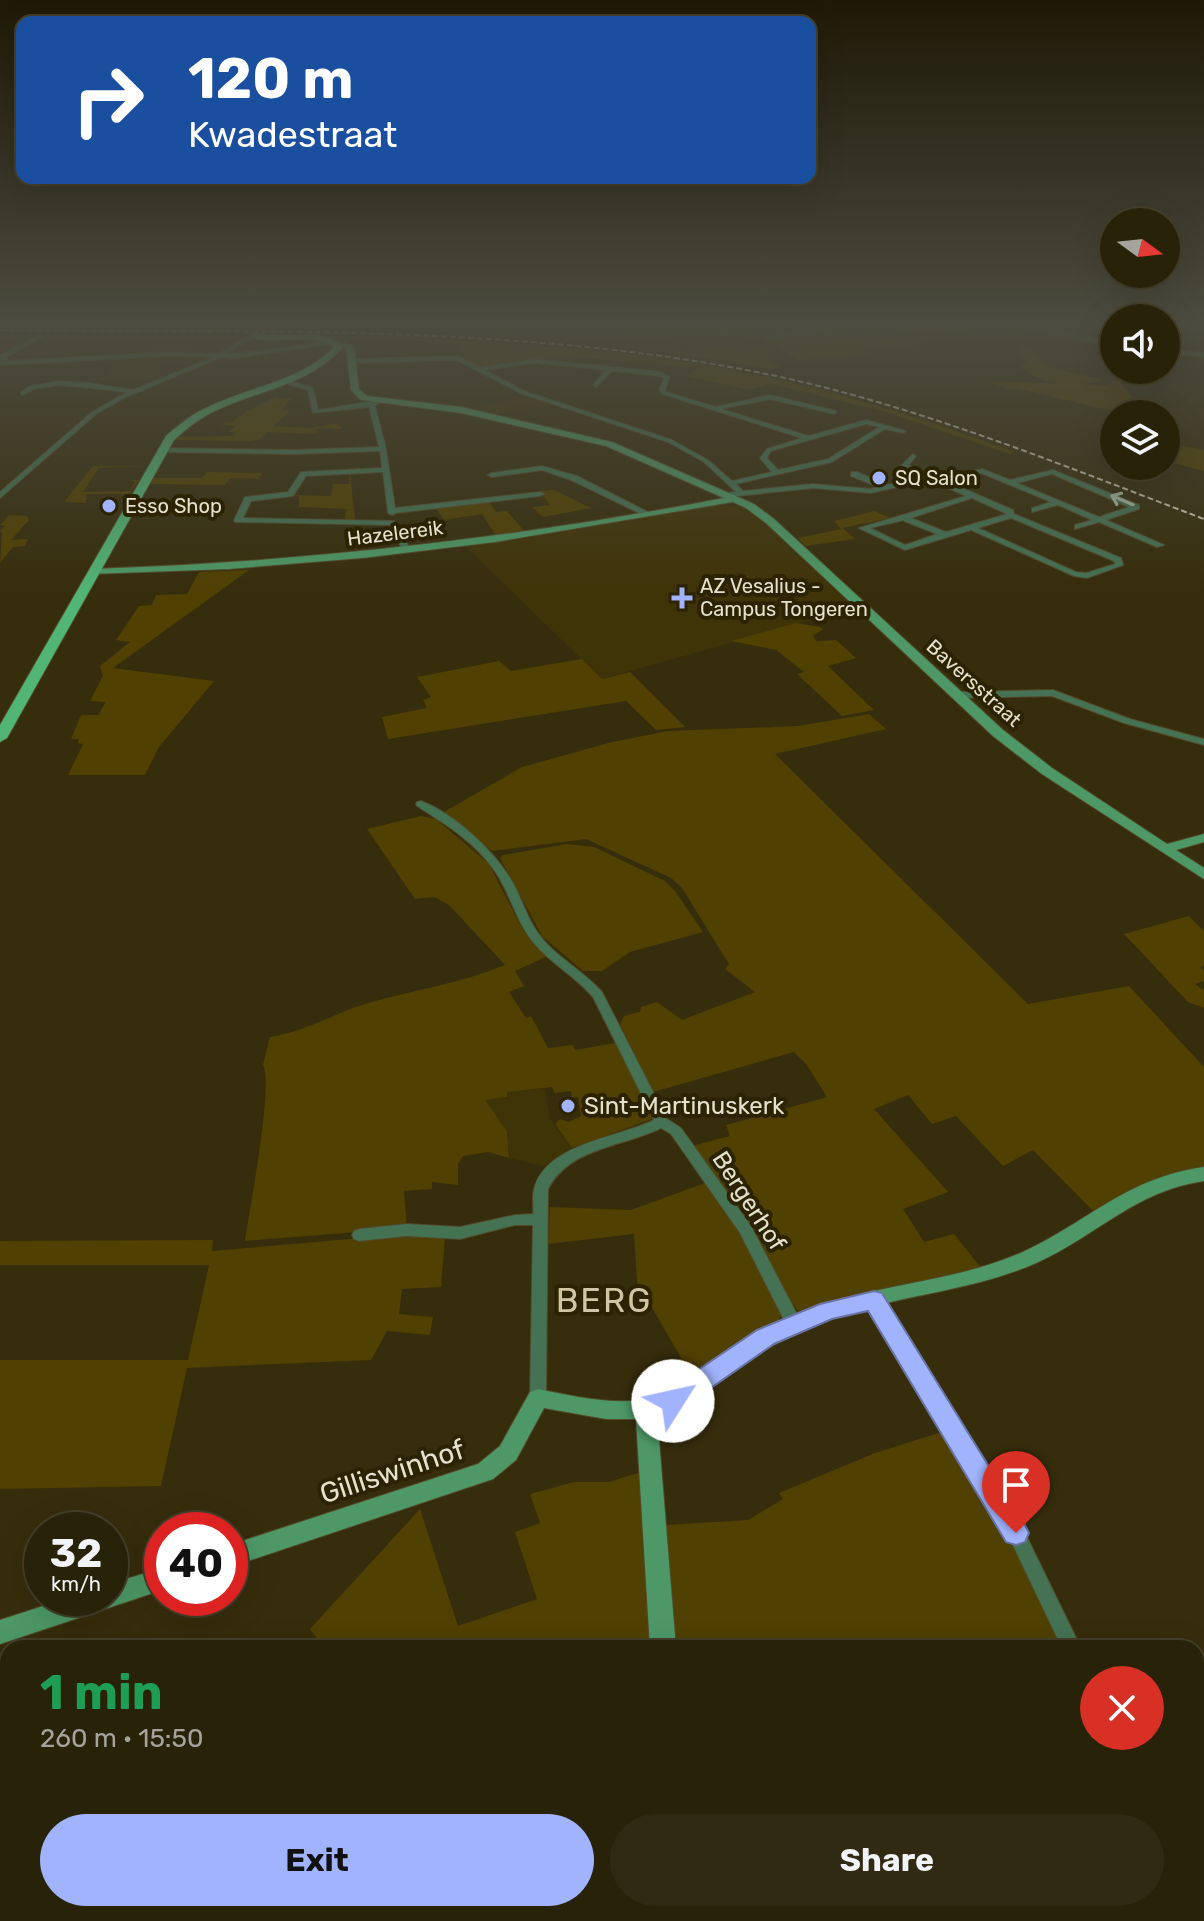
<!DOCTYPE html>
<html lang="en">
<head>
<meta charset="utf-8">
<style>
	body { margin:0; font-family:Rubik,sans-serif; background:#302a12; color:#f1f3f6; height:100vh; display:flex; flex-direction:column; font-size:30px; white-space:nowrap }
	* { box-sizing:border-box; margin:0 }
	p { font-size:26px; color:#a5a49c }
	.icon { flex:none; width:44px; height:44px; fill:none; stroke:currentColor; stroke-width:2; stroke-linecap:round; stroke-linejoin:round }
	.map { position:relative; flex:1; overflow:hidden }
	.panel { position:absolute; left:0px; top:1640px; width:1204px; height:282px; display:flex; flex-direction:column; background:#282209; border-radius:24px 24px 0 0; box-shadow:0 8px 32px #0002,0 0 0 2px #443f2a }
	.panel>* { flex:none }
	.hud { position:absolute; left:16px; top:16px; width:800px; height:168px; border-radius:16px; box-shadow:0 8px 32px #0002,0 0 0 2px #443f2a; background:#1a4fa0; color:#fff; overflow:hidden }
	.needle { width:52px; rotate:105deg }
	.controls { position:absolute; left:1100px; top:208px; display:grid; gap:16px }
	.controls a { display:grid; place-items:center; width:80px; height:80px; border-radius:50%; background:#282209; box-shadow:0 8px 32px #0002,0 0 0 2px #443f2a; font-size:40px }
	.speed { position:absolute; left:24px; top:1512px; display:flex; gap:16px; font-size:40px; font-weight:700; text-align:center }
	.speed>* { display:grid; place-content:center; width:104px; height:104px; border-radius:50%; background:#282209; box-shadow:0 8px 32px #0002,0 0 0 2px #443f2a; line-height:1 }
	.speed small { font-size:20px; font-weight:400 }
	.speed .limit { border:12px solid #d22; background:#fff; color:#111 }
	.pin { position:absolute; display:grid; place-items:center; width:68px; height:68px; color:#fff; margin:-82px -34px; border-radius:50% 50% 50% 0; rotate:-45deg; box-shadow:0 0 8px #0007 }
	.pin .icon { rotate:45deg }
	.me { position:absolute; width:88px; margin:-44px; rotate:55deg; stroke-linejoin:round; filter:drop-shadow(0 0 6px #0008) }
	.turn { display:flex; align-items:center; gap:28px; height:168px; padding:0 40px; font-size:36px }
	.turn .icon { width:104px; height:104px; stroke-width:2.5 }
	.turn b { display:block; font-size:56px; line-height:68px }
	.round { display:grid; place-items:center; flex:none; width:84px; height:84px; border-radius:42px; background:#302a12 }
	.headline { display:flex; align-items:center; justify-content:space-between; height:136px; padding:0 40px }
	h1 { font-size:48px; font-weight:700; line-height:60px; color:#1e9e55 }
	.action { display:flex; gap:16px; margin-top:auto; padding:16px 40px }
	.action a { flex:1; height:92px; border-radius:48px; background:#a1b3fd; color:#111; font-size:32px; font-weight:700; line-height:92px; text-align:center }
	.action a+a { background:#302a12; color:#f1f3f6 }
	.map>svg:first-child { display:block }
	.built { fill:#3f3308 }
	.green { fill:#504002 }
	.lines { fill:none; stroke-linecap:round; stroke-linejoin:round }
	.street-casing { stroke:#524a2b; stroke-width:2 }
	.secondary-casing { stroke:#524a2b; stroke-width:2 }
	.primary-casing { stroke:#524a2b; stroke-width:2 }
	.street { fill:#447253; fill-rule:evenodd }
	.secondary { fill:#4d9866; fill-rule:evenodd }
	.primary { fill:#51b575; fill-rule:evenodd }
	.rail { stroke:#cbc6b1; stroke-width:2; stroke-dasharray:6 3; stroke-linecap:butt }
	.oneway { stroke:#adbaa4 }
	.route { fill:#a1b3fd; stroke:#6974a4; stroke-width:2 }
	.poi-dot { fill:#a1b3fd; stroke:#2c2302; stroke-width:3 }
	.labels { text-anchor:middle; stroke-width:8; stroke-linejoin:round; paint-order:stroke }
	.far-poi-label { font-size:20px; fill:#e6e1cf; stroke:#2c2302; text-anchor:start }
	.far-street-label { font-size:20px; fill:#e6e1cf; stroke:#2c2302 }
	.poi-label { font-size:24px; fill:#e6e1cf; stroke:#2c2302; text-anchor:start }
	.street-label { font-size:24px; fill:#e6e1cf; stroke:#2c2302 }
	.near-street-label { font-size:28px; fill:#e6e1cf; stroke:#2c2302 }
	.near-quarter-label { font-size:34px; letter-spacing:2px; fill:#d1c6a1; stroke:#2c2302 }
</style>
</head>
<body>
<div class="map">
<svg width="1204" height="1921" viewBox="0 0 1204 1921">
	<rect width="100%" height="100%" fill="#362d0c"/>
	<path class="built" d="M630,327L688,331L743,329L752,337L738,341L764,348L758,354L657,340L620,339Z
		M164,357L162,359L167,361L163,362L167,364L150,371L167,376L165,377L103,378L119,359Z
		M530,397L550,404L495,415L468,409Z
		M719,504L744,508L756,515L855,608L602,679L464,545Z
		M545,1088L550,1119L572,1148L543,1166L509,1158L507,1131L485,1100L507,1097V1092Z"/>
	<path class="green" d="M66,323H212L211,325L253,327L251,329L0,328V324Z
		M972,323L982,327L907,346H868L864,348L868,353L837,357L829,355L800,362L770,339L823,331L838,339L866,337L870,335L869,331H876L879,338L897,337L900,336L895,328Z
		M379,338C510,342 642,349 771,378C855,396 934,423 1015,452L1010,454L886,412L776,385L769,384L750,390L685,376L697,368L563,356L480,367L462,357L465,356L460,344Z
		M618,344L695,354L706,347L757,354L764,348H773L764,352L769,355L766,360L781,367L770,369Z
		M1027,346L1044,366L1105,380C1078,387 1040,387 1019,365L1028,362L1019,349Z
		M1123,373L1121,383L1132,396L1124,414L1017,388L1010,390L987,381L1108,385Z
		M277,396L280,399L292,398L281,410L289,411L287,414L273,426L312,428L338,423L342,429L318,428L315,434L266,432L261,439L251,441L175,440L177,437L233,436L236,432H229L235,426L222,425L225,422H232L247,411Z
		M1166,442L1204,450V471L1166,461Z
		M93,466H147L99,468L83,492L130,491L135,482L131,480H139L129,494H87L86,503L64,502Z
		M207,472L263,473L258,479L230,478L225,485L149,484L153,478H202Z
		M350,472L355,520H344L347,509L299,507V497L294,495L331,496L333,484H349Z
		M554,490L591,508L543,517L532,507L550,505L539,491Z
		M489,502L496,512L507,511L526,533L497,537L482,514L444,520L436,508Z
		M875,511L890,518L843,528L855,539L805,546L798,538L841,529L834,521Z
		M9,515L27,516L29,520L11,540L28,539L25,546L13,547L0,563L2,534L0,530L5,526L0,525Z
		M249,570L113,668L214,681L159,747L145,775H68L83,744L78,743L79,739H71L81,715H98L106,702L90,701L103,676L100,666L130,642L116,640L139,606L152,605L156,595L187,594L199,572Z
		M796,623L820,627L823,629L813,636L816,641L836,640L856,658L828,666L874,710L842,716L797,674L804,672L776,650L731,641Z
		M582,659L602,679L630,672L685,727L656,730L626,701L388,739L382,717L427,708L423,700L431,697L417,677L499,661L511,671Z
		M869,714L886,729L775,754L1028,1004L1129,986L1204,1067V1168C1161,1172 1129,1188 1094,1212L1033,1150L1003,1166L956,1116L932,1124L908,1095L874,1109L948,1192L903,1209L924,1242L954,1234L982,1269L798,1311L786,1294L743,1216L692,1146L730,1136L726,1125L827,1097L806,1064L794,1052L653,1092L620,1024L624,1016L640,1012L641,1007L657,1002L682,1020L755,992L725,969L729,964L682,888L671,878L586,839L492,851L442,813L522,767L612,742L668,731L798,726Z
		M421,816L436,819L489,864L520,924L531,941L548,956L515,971L524,986L509,992L526,1018L531,1016L548,1048L573,1045L575,1050L615,1043L649,1104L652,1119L572,1148L555,1124L560,1119L569,1122L581,1116L578,1097H572L571,1091L555,1093L552,1087L507,1092V1097L485,1100L507,1131L509,1158L488,1152L463,1156L458,1164V1185L432,1182V1189L404,1191L407,1228L245,1241C249,1213 274,1082 263,1065L270,1037C304,1032 333,1014 365,1004C412,990 459,984 505,965L449,905L434,897L415,899L367,829Z
		M567,844L594,847L665,881L675,891L703,932L630,952L602,971H583L542,936L500,858L503,855Z
		M1189,916L1204,931V966L1201,967L1204,971V981L1195,984L1204,990V1008L1188,1002L1124,934Z
		M705,1183L748,1245L781,1315L778,1322L690,1373L637,1282L634,1234L548,1244L550,1207L631,1210Z
		M397,1235L445,1237L441,1287L402,1289L399,1314L433,1317L430,1335L387,1331L371,1360L187,1368L161,1486L0,1489V1360H188L209,1265H0V1241L213,1240L212,1251Z
		M948,1430L1007,1530L1065,1648H676L665,1525L748,1520L783,1499L779,1493L875,1453Z
		M641,1472L650,1648H324L310,1629L420,1509L458,1626L537,1599L515,1532L540,1523L530,1494L574,1482H609Z
		M8,1687V1832L0,1834V1689Z
		M354,1914H701L703,1921H350Z
		M730,1914H1146L1150,1921H732Z"/>
	<g class="lines">
		<defs>
			<path id="street" d="M642,323H713L712,324L728,328L725,330L706,326L645,325Z
				M849,323H861L767,340L764,338Z
				M998,323H1009L1114,342V346Z
				M1166,329L1183,343L1177,350L1204,353V357L1166,353V349L1172,350L1177,343L1166,334Z
				M41,334L43,337L6,357L8,361L168,352L219,354L242,339L254,335L256,338L246,341L227,354L336,341L339,343L235,358L222,357L126,397L96,414L0,498V492L92,412L127,392L59,385L34,389L23,395L21,394V392L30,386L59,381L90,383L133,390L214,357L168,356L0,365L1,355Z
				M458,356L480,367L534,359L662,372L670,377L665,390L666,392L716,407L770,395L836,411V413L834,414L770,399L721,409L809,436L866,420L906,431L903,433L885,429L832,462L736,484L743,491L813,484L871,489L879,487L851,476V472H857L887,485L920,478L901,466L913,454L916,456L909,465L929,478L939,479L982,469L1010,480L1053,470L1139,505V509L1106,520L1164,545L1157,547L1099,522L1075,529V525L1092,520L1058,505L1032,512V508L1051,502L981,473L946,481L1013,510L1014,514L1121,558L1123,565L1087,578L1074,576L971,530L905,550L859,528L966,496L937,483L923,481L871,493L813,488L727,497H724V493L736,492L704,462L668,442L520,393L457,360L352,363L349,361L352,359ZM534,363L606,370L593,385L596,387L612,371L660,376L664,378L659,390L662,394L802,438L767,449L760,458L772,472L732,481L708,460L672,440L524,391L485,370ZM866,424L879,427L828,459L778,470L767,458L771,451ZM1052,474L1129,507L1099,517L1017,483ZM972,498L1007,514L946,532L911,518ZM1011,518L1114,561L1115,564L1086,573L1076,572L978,528ZM904,520V521L937,534L905,545L870,528Z
				M283,379L313,388L318,410L380,400V402L375,406L386,449L395,508L540,492L544,494L540,496L396,513L392,515L388,513L383,472L306,476L293,496L251,501L243,518L393,521L397,523L410,549L406,551L402,549L390,525L235,522L234,520L245,497L288,492L301,472L382,468L380,451L294,454L161,452L158,450L161,448L294,450L379,447L369,407L313,413L308,390L281,382Z
				M542,466L577,476L650,513L643,515L571,480L542,470L492,477L488,475L492,473Z
				M1053,690L1130,719L1204,739V745L1124,723L1052,696L955,698L950,695L955,692Z
				M421,801C455,814 495,851 513,883C522,899 527,918 538,933C555,957 583,970 602,992L667,1119L681,1128L751,1226L802,1324L800,1328L794,1330L788,1328L740,1233L671,1134L661,1128C623,1147 570,1147 548,1189L546,1398L544,1403L538,1405L532,1403L530,1398L533,1225H515L460,1239L406,1236L359,1241L354,1239L352,1235L354,1231L359,1229L406,1224L460,1227L515,1215L533,1214C534,1206 532,1196 534,1189C546,1143 618,1138 654,1120L593,997C575,976 550,963 533,942C515,920 510,892 494,870C475,842 445,824 417,806L416,804L417,802Z
				M874,1294L879,1296L1022,1527L1081,1648H1062L1010,1539L869,1304L866,1300L869,1296Z
				M1196,1864L1204,1868V1900L1196,1896Z"/>
			<path id="secondary" d="M1188,323L1204,325V330L1189,325Z
				M336,341L354,346L359,389L367,396L461,407L612,442L754,504L774,519L1003,730L1052,768L1167,844L1204,834V842L1176,850L1204,868V879L1042,774L993,736L766,523L746,508L733,502L495,542L362,558L228,569L90,574L89,572L94,569C306,562 516,538 724,498L606,446L461,413L361,400L351,390L346,348L333,345Z
				M1204,1167V1181C1134,1191 1097,1236 1036,1263C966,1294 886,1295 815,1325C787,1336 760,1352 735,1369C709,1387 687,1406 657,1415L676,1648H650L636,1419H606L544,1408L516,1460L493,1479L230,1567V1545L478,1464L500,1446L530,1392L538,1389C577,1397 618,1407 658,1397C676,1392 693,1375 709,1365C737,1346 766,1327 798,1314C871,1283 953,1284 1025,1251C1091,1220 1126,1178 1204,1167Z
				M162,1568V1590L0,1644V1620L68,1598H110V1584Z
				M699,1914H727L729,1921H701Z"/>
			<path id="primary" d="M252,332C282,341 318,325 343,347C310,385 259,390 215,411C200,418 187,428 174,440L7,738L0,742V725L166,436C180,424 192,414 208,407C250,386 300,382 334,347C310,331 276,346 249,337Z"/>
		</defs>
		<use href="#street" class="street-casing"/>
		<use href="#secondary" class="secondary-casing"/>
		<use href="#primary" class="primary-casing"/>
		<use href="#street" class="street"/>
		<use href="#secondary" class="secondary"/>
		<use href="#primary" class="primary"/>
		<path class="rail" d="M0,330C255,333 527,323 776,376C924,408 1064,466 1204,519"/>
	</g>
	<defs><path id="oneway-shaft" d="M-6 0H5M1.5-3L5.5 0L1.5 3" fill="none" stroke-width="1.6" stroke-linecap="round" stroke-linejoin="round" transform="scale(2)"/></defs>
	<use class="oneway" href="#oneway-shaft" transform="translate(1122 500) rotate(-157)"/>
	<linearGradient id="sky" x2="0" y2="1"><stop stop-color="#1e1907"/><stop offset="0.55" stop-color="#4c4c40"/><stop offset="1" stop-color="#4c4c40" stop-opacity="0"/></linearGradient>
	<rect width="1204" height="592" fill="url(#sky)"/>
	<path class="route" d="M874,1291L882,1293L1025,1525L1029,1533L1025,1542L1016,1545L1006,1542L868,1311L832,1319L774,1344L682,1408L673,1411L664,1408L661,1401L664,1393L757,1330L820,1304Z"/>
	<g class="poi-dot">
		<circle cx="879" cy="478" r="8"/>
		<circle cx="109" cy="506" r="8"/>
		<path d="M678 586h8v8h8v8h-8v8h-8v-8h-8v-8h8z"/>
		<circle cx="568" cy="1106" r="8"/>
	</g>
	<g class="labels">
		<g class="far-poi-label">
			<text x="895" y="485">SQ Salon</text>
			<text x="125" y="513">Esso Shop</text>
			<text x="700" y="593">AZ Vesalius -<tspan x="700" dy="23">Campus Tongeren</tspan></text>
		</g>
		<g class="far-street-label">
			<text transform="translate(395 533) rotate(-7)" y="7">Hazelereik</text>
			<text transform="translate(974 683) rotate(42)" y="7">Baversstraat</text>
		</g>
		<g class="poi-label">
			<text x="584" y="1114">Sint-Martinuskerk</text>
		</g>
		<g class="street-label">
			<text transform="translate(749 1201) rotate(57)" y="8">Bergerhof</text>
		</g>
		<g class="near-street-label">
			<text transform="translate(392 1471) rotate(-18)" y="10">Gilliswinhof</text>
		</g>
		<g class="near-quarter-label">
			<text x="604" y="1312">BERG</text>
		</g>
	</g>
</svg>
<div class="controls">
<a><svg class="needle" viewBox="-14 -14 28 28"><path d="M0-13l5 13h-10z" fill="#e53935"/><path d="M0 13l5-13h-10z" fill="#a5a49c"/></svg></a>
<a><svg class="icon" aria-label="sound" viewBox="0 0 24 24"><path d="M4 9h4l5-4v14l-5-4H4zM17 9q2 3 0 6"/></svg></a>
<a><svg class="icon" aria-label="layers" viewBox="0 0 24 24"><path d="M12 4l9 5-9 5-9-5zM3 14l9 5 9-5"/></svg></a>
</div>
<div class="speed"><div>32<small>km/h</small></div><div class="limit">40</div></div>
<div class="pin" style="left:1016px;top:1533px;background:#d93025"><svg class="icon" aria-label="arrive" viewBox="0 0 24 24"><path d="M6 21V4h12l-3 4 3 4H6"/></svg></div>
<svg class="me" style="left:673px;top:1401px" viewBox="-20 -20 40 40"><circle r="19" fill="#fff"/><path d="M0-13L10 11 0 6-10 11z" fill="#a1b3fd"/></svg>
<div class="hud">
<div class="turn"><svg class="icon" aria-label="right" viewBox="0 0 24 24"><path d="M7 20v-9h11M14 6l5 5-5 5"/></svg><div><b>120 m</b>Kwadestraat</div></div>
</div>
<section class="panel">
<div class="headline"><div><h1>1 min</h1><p>260 m · 15:50</p></div><a class="round" style="background:#d93025;color:#fff"><svg class="icon" aria-label="close" viewBox="0 0 24 24"><path d="M6 6l12 12M18 6L6 18"/></svg></a></div>
<div class="action"><a>Exit</a><a>Share</a></div>
</section>
</div>
</body>
</html>
